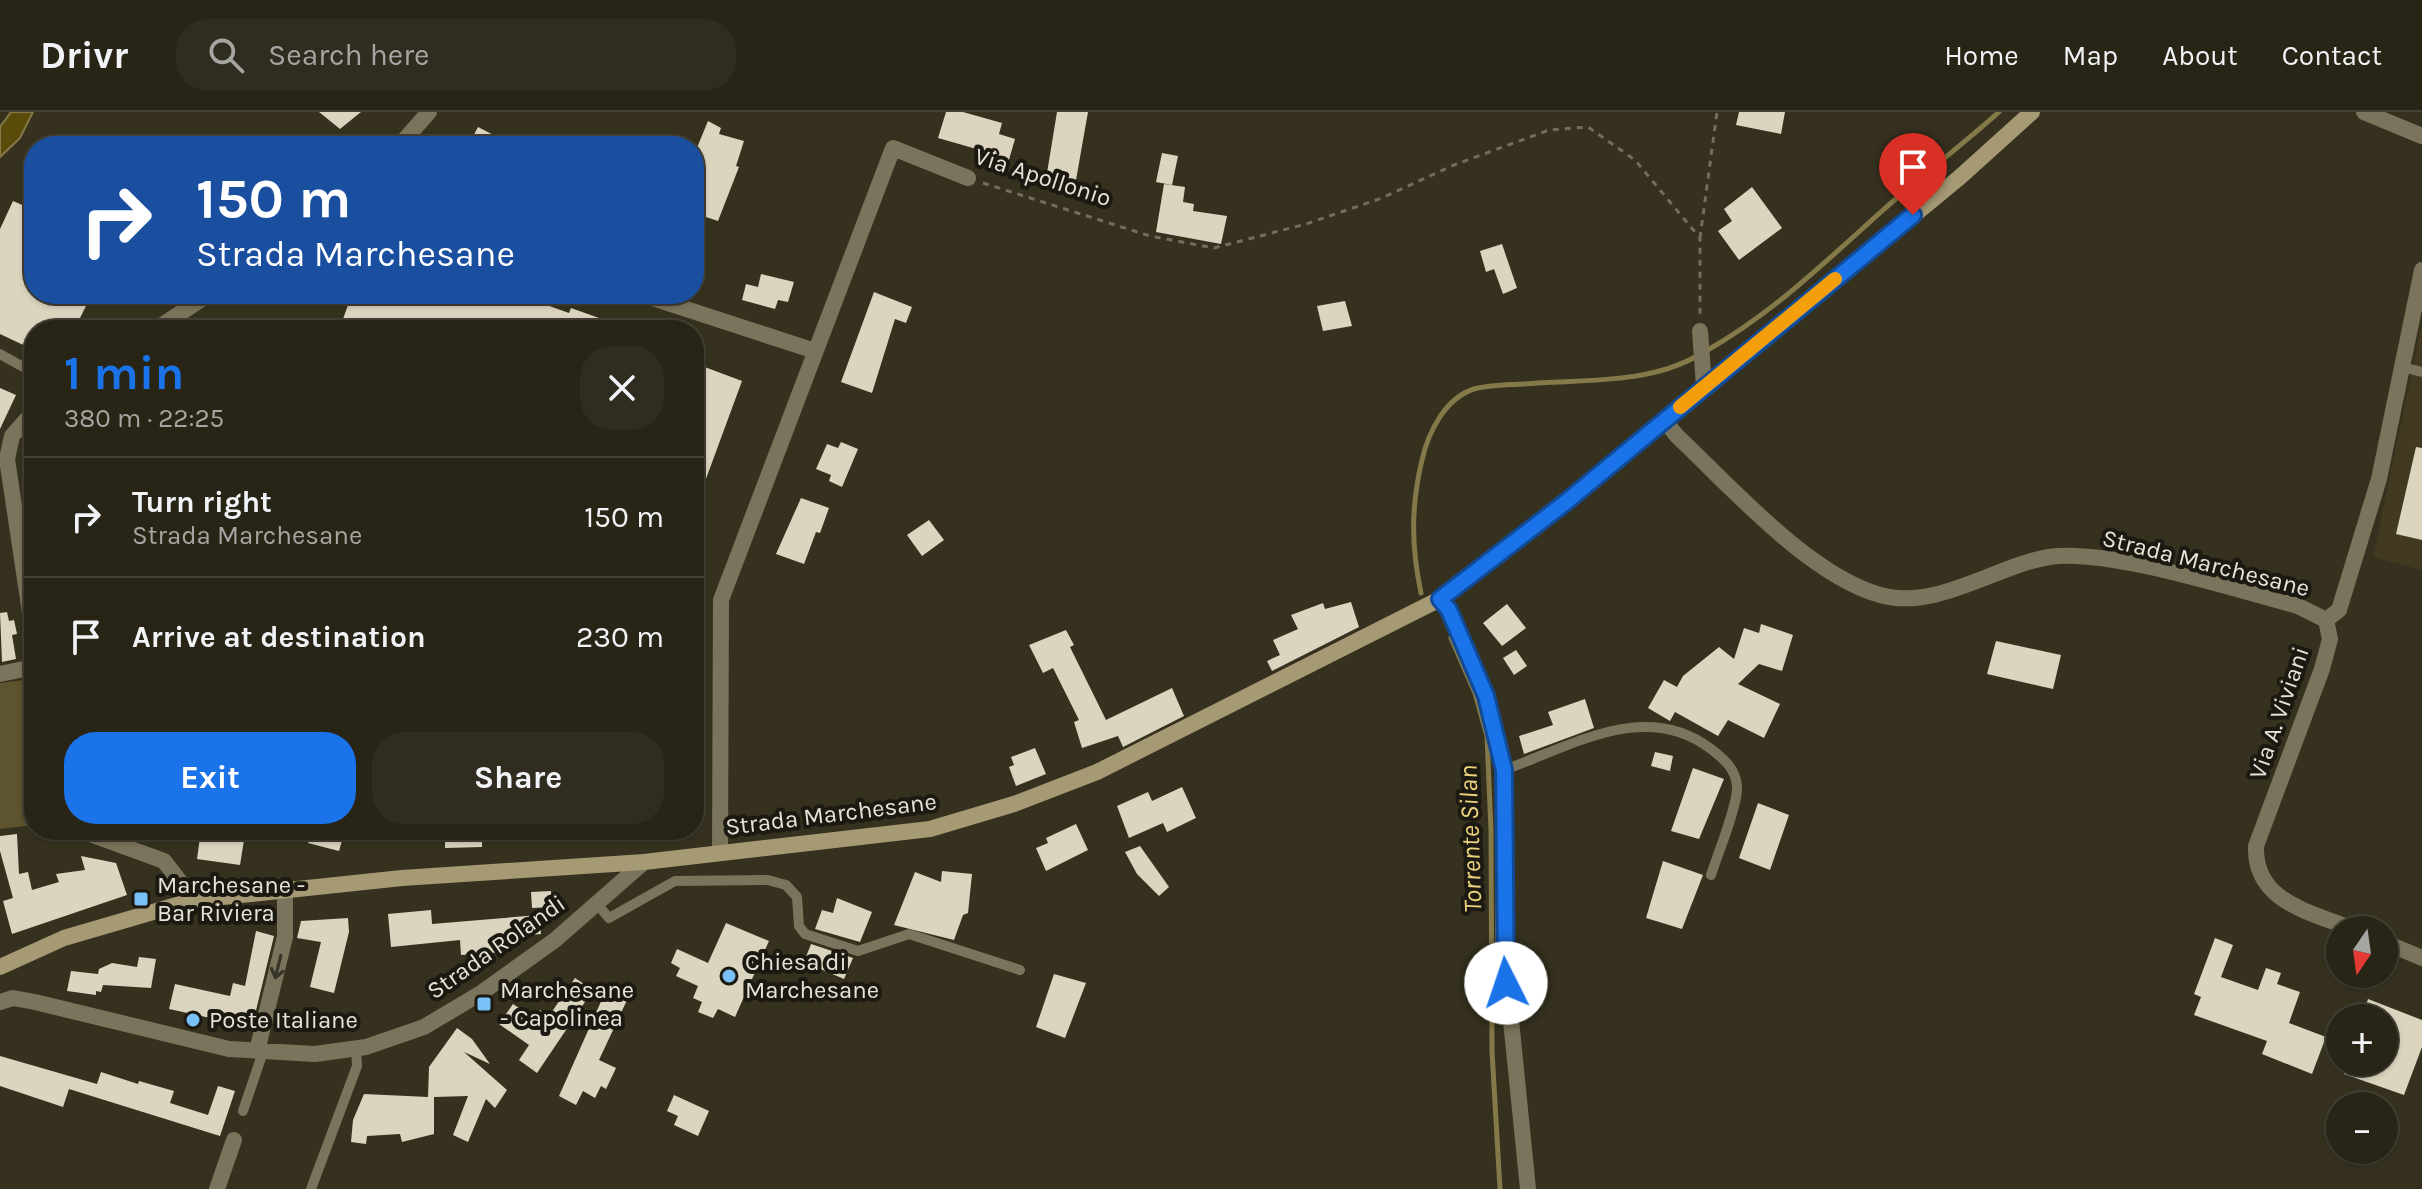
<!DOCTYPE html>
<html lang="en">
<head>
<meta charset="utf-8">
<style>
	body { margin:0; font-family:Karla,sans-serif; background:#302d20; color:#f1f3f6; height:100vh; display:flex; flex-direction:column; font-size:30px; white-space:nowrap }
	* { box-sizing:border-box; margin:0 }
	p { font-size:26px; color:#a5a5a1 }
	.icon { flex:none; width:44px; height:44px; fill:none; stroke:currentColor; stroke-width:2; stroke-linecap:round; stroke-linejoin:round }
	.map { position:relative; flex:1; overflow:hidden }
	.drawer { position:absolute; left:24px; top:208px; width:680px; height:520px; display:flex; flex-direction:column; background:#282517; border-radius:32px; box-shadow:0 2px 6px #0004,0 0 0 2px #444236 }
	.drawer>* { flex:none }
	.banner { position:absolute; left:24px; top:24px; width:680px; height:168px; border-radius:32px; box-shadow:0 2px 6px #0004,0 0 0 2px #444236; background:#1a4fa0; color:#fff; overflow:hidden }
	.needle { width:52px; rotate:193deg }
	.tools { position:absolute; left:2326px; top:804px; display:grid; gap:16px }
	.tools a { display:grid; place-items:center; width:72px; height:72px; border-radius:50%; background:#282517; box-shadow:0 2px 6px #0004,0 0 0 2px #444236; font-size:40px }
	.pin { position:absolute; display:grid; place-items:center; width:68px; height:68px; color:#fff; margin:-82px -34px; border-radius:50% 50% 50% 0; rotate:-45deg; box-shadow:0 0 8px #0007 }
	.pin .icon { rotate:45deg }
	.me { position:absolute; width:88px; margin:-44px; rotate:356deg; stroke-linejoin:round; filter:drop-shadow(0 0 6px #0008) }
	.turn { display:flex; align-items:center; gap:28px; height:168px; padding:0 40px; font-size:36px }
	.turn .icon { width:104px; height:104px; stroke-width:2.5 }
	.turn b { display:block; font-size:56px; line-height:68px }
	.round { display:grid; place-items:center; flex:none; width:84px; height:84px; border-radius:32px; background:#302d20 }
	.head { display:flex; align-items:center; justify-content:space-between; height:136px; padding:0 40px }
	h1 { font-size:48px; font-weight:700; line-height:60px; color:#1a73e8 }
	.action { display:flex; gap:16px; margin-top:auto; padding:16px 40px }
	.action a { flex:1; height:92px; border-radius:32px; background:#1a73e8; color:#fff; font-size:32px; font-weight:700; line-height:92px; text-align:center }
	.action a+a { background:#302d20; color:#f1f3f6 }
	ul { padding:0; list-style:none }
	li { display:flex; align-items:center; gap:24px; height:120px; padding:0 40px; border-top:2px solid #444236 }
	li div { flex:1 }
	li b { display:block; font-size:30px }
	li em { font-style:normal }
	header { display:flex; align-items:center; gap:48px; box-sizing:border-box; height:112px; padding:0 40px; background:#282517; border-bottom:2px solid #444236 }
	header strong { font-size:38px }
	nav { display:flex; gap:44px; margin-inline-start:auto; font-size:28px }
	.search { width:560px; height:72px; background:#302d20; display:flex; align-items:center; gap:20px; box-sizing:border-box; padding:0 28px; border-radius:32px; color:#a5a5a1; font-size:30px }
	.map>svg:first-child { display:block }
	.built { fill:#413a21 }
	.green { fill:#5d532f }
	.water { fill:#5a4b0a; stroke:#847948; stroke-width:2 }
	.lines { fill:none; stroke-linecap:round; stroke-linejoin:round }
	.stream { stroke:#847948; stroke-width:5 }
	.building { fill:#dbd5bf }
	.path { stroke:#726e5e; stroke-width:3; stroke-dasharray:6 6; stroke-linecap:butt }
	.lane { stroke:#7b745c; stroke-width:10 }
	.street { stroke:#7b745c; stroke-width:16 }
	.secondary { stroke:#a59a74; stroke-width:16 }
	.oneway { stroke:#383428 }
	.route-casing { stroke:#114b97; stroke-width:20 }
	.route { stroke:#1a73e8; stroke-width:14 }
	.slow { stroke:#f59e0b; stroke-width:14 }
	.poi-dot { fill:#79bff8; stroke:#1b1911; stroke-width:3 }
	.labels { text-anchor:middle; stroke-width:8; stroke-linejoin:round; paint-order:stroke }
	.street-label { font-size:24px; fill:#e6e3d8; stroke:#1b1911 }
	.poi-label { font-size:24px; fill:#e6e3d8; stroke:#1b1911; text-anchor:start }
	.water-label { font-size:26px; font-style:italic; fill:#ebd27c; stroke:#1b1911 }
</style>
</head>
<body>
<header>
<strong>Drivr</strong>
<div class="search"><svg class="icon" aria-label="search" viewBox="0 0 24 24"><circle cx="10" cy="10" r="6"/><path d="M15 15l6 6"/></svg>Search here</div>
<nav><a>Home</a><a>Map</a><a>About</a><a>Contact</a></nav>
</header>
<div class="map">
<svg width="2422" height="1077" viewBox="0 0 2422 1077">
	<rect width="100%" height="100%" fill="#36311f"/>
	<path class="built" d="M2422,211V458L2373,445Z"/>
	<path class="green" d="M31,567L34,713L0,717V571Z"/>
	<path class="water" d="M11,0H33L20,26L0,45V15Z"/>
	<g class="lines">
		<path class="stream" d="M1706,239C1773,201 1825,150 1882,99C1920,65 1961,34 1999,0
			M1421,481C1411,434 1411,394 1422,348C1428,321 1445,286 1474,277C1489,273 1508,273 1523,272C1580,267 1646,273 1697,244
			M1451,526L1475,581L1487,624L1491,718L1492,939L1500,1077"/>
	</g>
	<path class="building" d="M319,0H361L340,17Z
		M946,0H963L1002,11L999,22L1015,27L1006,58L976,50L980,38L938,26Z
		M1057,0H1088L1076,68L1047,61Z
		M1739,0H1785L1781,22L1736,13Z
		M708,9L721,16L719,22L744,29L736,54L739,55L718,109L694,101V43Z
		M478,15L515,34H468Z
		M1162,41L1178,44L1172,73L1156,70Z
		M1164,72L1185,75L1183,90L1194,92L1193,99L1227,104L1221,132L1156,120Z
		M1752,75L1782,116L1739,148L1718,119L1732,109L1724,97Z
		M13,89L34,98V182H92L74,218H34V238L0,222V117Z
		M1502,132L1517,176L1503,182L1494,157L1486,160L1480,139Z
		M761,162L794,170L788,190L778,188L775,197L742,188L746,172L758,175Z
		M874,180L912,195L906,211L895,207L872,281L841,270Z
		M352,182H516L569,201L571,196L627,216L339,218Z
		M1345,189L1352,214L1323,219L1317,194Z
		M694,251L742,269L696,394H694Z
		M0,276L16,283L0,317Z
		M841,330L858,337L842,375L829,369L831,363L816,357L827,332L838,336Z
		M2416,335L2422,336V428L2396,422Z
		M801,386L829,396L820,421L816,420L804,452L776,442Z
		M929,408L944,428L922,444L907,423Z
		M1351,490L1359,515L1272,559L1267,549L1280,543L1273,528L1298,517L1291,503L1323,491L1325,497Z
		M1507,492L1526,516L1502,534L1483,511Z
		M7,500L9,509L14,508L17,522L12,523L16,547L2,550L0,501Z
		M1761,512L1793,523L1782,559L1759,552L1738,572L1780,592L1764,626L1728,608L1718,624L1675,600L1670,609L1648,596L1664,568L1677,575L1683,564L1719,535L1734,547L1744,516L1759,521Z
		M1066,518L1074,533L1070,535L1106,608L1172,576L1184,604L1123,635L1118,624L1082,636L1074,610L1079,608L1053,556L1043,561L1029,533Z
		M1996,529L2061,543L2053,577L1987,562Z
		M1516,538L1527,554L1514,563L1503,546Z
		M1585,587L1594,616L1524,642L1519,624L1553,613L1548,600Z
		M1035,636L1046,662L1016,674L1009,655L1014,653L1011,645Z
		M1655,640L1673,644L1670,659L1651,654Z
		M1693,656L1724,667L1699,727L1671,719Z
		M1182,675L1196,706L1167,720L1163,711L1129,726L1117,694L1148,680L1152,689Z
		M1758,691L1789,703L1770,758L1739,746Z
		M1076,712L1088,738L1046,759L1036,736L1048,731L1046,726Z
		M201,718L245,722L240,753L197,747Z
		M311,718H345L339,739L308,731Z
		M445,718H482V735L445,736Z
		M17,722L19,762L28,760L32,778L59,770L56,762L85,758L81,744L116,751L127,783L12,822L3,789L13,786L0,739V724Z
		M1140,734L1169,775L1159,784L1137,762L1125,740Z
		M1663,749L1703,763L1682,817L1646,806Z
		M942,759L972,762L968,801L963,803L954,828L894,813L915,760L941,770Z
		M551,779L552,795L532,796L531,780Z
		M837,786L872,800L860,830L815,817L822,798L833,801Z
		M431,798L432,812L539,803L541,822L521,824L522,830L500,832L501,840L491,841L461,843L460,828L391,835L388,802Z
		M348,806L349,820L334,881L310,875L321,830L297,826L301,809Z
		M726,811L769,829L735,905L718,897L713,906L698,900L702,890L693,886L698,874L676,864L680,856L671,851L677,837L708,851Z
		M256,819L274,824L252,915L169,897L175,872L230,884L233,871L245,874Z
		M2215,826L2233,833L2221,865L2258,878L2266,856L2281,861L2277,872L2300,880L2289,911L2326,925L2312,962L2262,942L2267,929L2194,903L2201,885L2194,882Z
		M811,832L853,846L844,867L804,850Z
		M139,845L156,847L151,876L103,873L101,880L96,879V883L67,879L71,859L98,862L99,857L112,851L137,855Z
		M1054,862L1086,871L1065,926L1036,915Z
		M575,866L593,878L537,961L519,948L529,933L499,912L513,892L534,906L540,898L549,904Z
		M612,879L628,886L599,948L616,956L606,977L601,974L595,986L583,979L576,993L559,984L603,885L608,888Z
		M2368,887L2422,908V935L2404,983L2344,962L2347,950H2384V906H2362Z
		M457,916L472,927L490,952L464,940L507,978L495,996L486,987L468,1030L453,1023L468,984L434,985V1022L402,1030L400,1022L367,1024L366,1032L351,1030L353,1008L364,982L428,985L429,955Z
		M0,944L97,972L101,960L138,972L139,969L174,979L170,991L208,1003L218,974L235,979L220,1024L69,977L63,995L0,974Z
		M674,983L709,999L698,1024L674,1013L678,1004L667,999Z"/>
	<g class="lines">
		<path class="path" d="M983,71L1150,124L1214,136L1306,112L1382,86L1454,53L1549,18L1588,15L1635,48L1700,126V203
			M1700,126L1717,0"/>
		<path class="lane" d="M0,242L34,261
			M2401,255L2422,260
			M1504,658C1572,634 1646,587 1711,637C1724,647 1736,657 1737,675C1738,693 1717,744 1711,763
			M597,792L609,806L675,769L768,768L786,773L797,785L799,814L805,822L858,839L909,822L1020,858
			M243,999L263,940
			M311,1077L357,954L356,936"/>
		<path class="street" d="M2364,0L2422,24
			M399,34L429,0
			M640,182L815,239
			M155,218L209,182
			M1700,219L1704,274
			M34,299L12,324L7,347L34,527
			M1664,308L1677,324C1731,375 1809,463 1880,483C1936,499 1995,454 2049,445C2109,436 2236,478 2298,494L2326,508
			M1440,487L1449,498L1486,584L1504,658L1503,829L1528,1077
			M0,562L34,555
			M79,718L164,749L194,788
			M720,741L721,488L893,36L968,66
			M2355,818C2312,800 2254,791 2256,734L2322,557L2330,527L2326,508L2339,498L2379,367L2422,158
			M2384,830L2422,846
			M0,890L13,886L35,890L229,937L315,942L366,935L424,915L481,881L555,828L644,750
			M257,939L285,825V778
			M217,1077L234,1028"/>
		<path class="secondary" d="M0,855L64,826L194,788L402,766L644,750L930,717L1014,692L1097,660L1440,487L1566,390L1960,65L2032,0"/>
	</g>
	<defs><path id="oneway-shaft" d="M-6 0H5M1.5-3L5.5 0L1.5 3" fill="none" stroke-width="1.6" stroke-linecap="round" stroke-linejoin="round" transform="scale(2)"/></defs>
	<use class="oneway" href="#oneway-shaft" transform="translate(278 855) rotate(104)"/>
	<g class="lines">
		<defs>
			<path id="route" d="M1506,871L1504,658L1486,584L1449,498L1440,487L1566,390L1913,103"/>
		</defs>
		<use href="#route" class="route-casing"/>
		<use href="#route" class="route"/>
		<path class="slow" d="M1680,295L1835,167"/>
	</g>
	<g class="poi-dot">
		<rect x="133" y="779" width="16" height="16" rx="4"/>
		<circle cx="729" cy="864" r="8"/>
		<rect x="476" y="884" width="16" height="16" rx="4"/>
		<circle cx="193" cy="908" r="8"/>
	</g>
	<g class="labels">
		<g class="street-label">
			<text transform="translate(1043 65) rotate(18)" y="8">Via Apollonio</text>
			<text transform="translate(2206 451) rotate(14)" y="8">Strada Marchesane</text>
			<text transform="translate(2279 601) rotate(-71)" y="8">Via A. Viviani</text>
			<text transform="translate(831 702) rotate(-7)" y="8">Strada Marchesane</text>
			<text transform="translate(496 835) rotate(-35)" y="8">Strada Rolandi</text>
		</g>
		<g class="poi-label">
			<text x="157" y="781">Marchesane -<tspan x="157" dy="28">Bar Riviera</tspan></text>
			<text x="745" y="858">Chiesa di<tspan x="745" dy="28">Marchesane</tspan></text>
			<text x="500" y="886">Marchesane<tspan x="500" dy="28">- Capolinea</tspan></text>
			<text x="209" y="916">Poste Italiane</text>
		</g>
		<g class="water-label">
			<text transform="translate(1470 727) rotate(-92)" y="9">Torrente Silan</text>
		</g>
	</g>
</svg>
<div class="tools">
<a><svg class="needle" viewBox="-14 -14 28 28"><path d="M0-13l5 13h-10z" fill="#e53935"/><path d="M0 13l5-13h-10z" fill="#a5a5a1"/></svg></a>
<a>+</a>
<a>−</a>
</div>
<div class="pin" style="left:1913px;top:103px;background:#d93025"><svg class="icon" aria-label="arrive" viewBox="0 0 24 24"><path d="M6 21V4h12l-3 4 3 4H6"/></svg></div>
<svg class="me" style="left:1506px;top:871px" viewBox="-20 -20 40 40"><circle r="19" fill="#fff"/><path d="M0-13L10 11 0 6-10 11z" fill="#1a73e8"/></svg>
<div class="banner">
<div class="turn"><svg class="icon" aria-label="right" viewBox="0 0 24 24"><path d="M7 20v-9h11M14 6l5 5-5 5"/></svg><div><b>150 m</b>Strada Marchesane</div></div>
</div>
<section class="drawer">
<div class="head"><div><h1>1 min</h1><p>380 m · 22:25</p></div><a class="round"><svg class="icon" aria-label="close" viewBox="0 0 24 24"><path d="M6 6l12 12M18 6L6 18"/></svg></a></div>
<ul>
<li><svg class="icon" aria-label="right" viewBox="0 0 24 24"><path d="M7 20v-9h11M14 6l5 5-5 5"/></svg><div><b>Turn right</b><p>Strada Marchesane</p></div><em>150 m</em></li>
<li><svg class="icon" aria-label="arrive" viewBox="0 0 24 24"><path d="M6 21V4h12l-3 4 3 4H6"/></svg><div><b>Arrive at destination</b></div><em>230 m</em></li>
</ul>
<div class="action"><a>Exit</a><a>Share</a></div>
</section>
</div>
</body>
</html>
